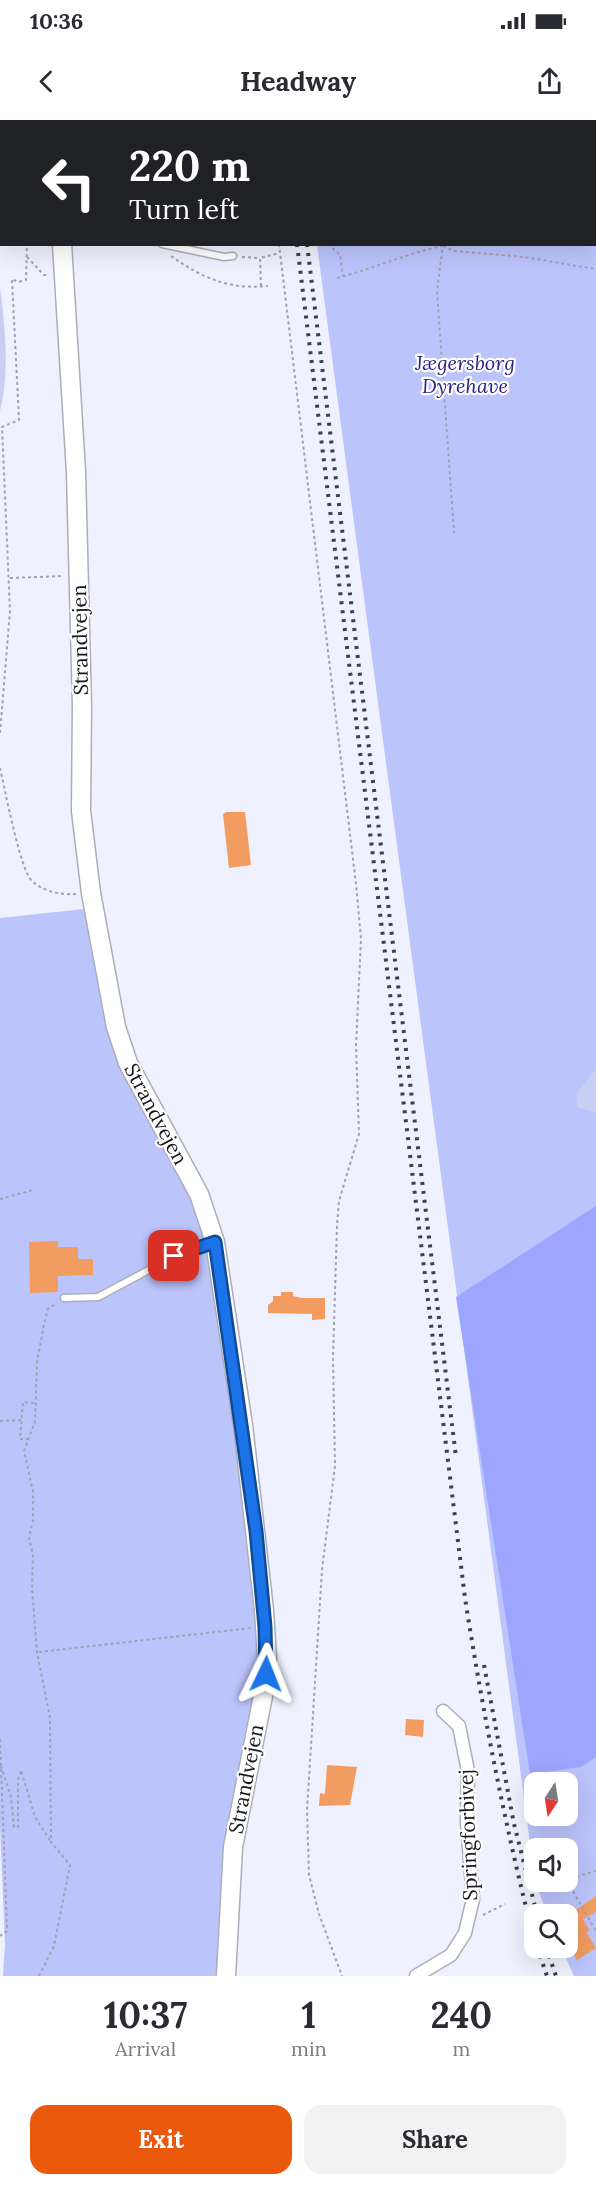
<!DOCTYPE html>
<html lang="en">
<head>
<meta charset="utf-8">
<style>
	body { margin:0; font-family:Lora,serif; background:#f2f2f3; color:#2b2b33; height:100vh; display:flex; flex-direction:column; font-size:22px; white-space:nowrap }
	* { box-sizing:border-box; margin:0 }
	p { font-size:20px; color:#7c7c81 }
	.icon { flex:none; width:33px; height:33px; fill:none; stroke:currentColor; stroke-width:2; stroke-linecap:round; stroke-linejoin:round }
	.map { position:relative; height:1856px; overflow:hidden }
	.sheet { display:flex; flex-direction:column; background:#fff; flex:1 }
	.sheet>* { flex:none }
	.guide { position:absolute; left:0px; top:0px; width:597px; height:126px; box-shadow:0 6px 24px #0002; background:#202124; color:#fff; overflow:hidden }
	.needle { width:39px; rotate:192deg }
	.fabs { position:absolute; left:524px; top:1652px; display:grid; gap:12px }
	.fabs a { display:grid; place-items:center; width:54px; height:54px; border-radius:12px; background:#fff; box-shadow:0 6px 24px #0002; font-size:30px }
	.pin { position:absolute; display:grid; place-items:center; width:51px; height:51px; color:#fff; margin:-26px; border-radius:12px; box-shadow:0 3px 9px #0006 }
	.me { position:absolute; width:66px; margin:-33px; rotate:2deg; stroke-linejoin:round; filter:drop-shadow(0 0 4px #0008) }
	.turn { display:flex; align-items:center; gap:21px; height:126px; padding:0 30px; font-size:27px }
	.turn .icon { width:78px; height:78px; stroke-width:2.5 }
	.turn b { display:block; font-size:42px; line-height:51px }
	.eta { display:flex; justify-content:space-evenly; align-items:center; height:102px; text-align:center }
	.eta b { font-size:36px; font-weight:700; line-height:42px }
	.primary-button { display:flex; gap:12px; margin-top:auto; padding:12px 30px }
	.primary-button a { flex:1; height:69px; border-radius:18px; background:#ea580c; color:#fff; font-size:24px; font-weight:700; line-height:69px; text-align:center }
	.primary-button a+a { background:#f2f2f3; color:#2b2b33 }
	.status { display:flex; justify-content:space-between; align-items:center; height:42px; padding:0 30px; background:#fff; direction:ltr }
	.status svg { height:16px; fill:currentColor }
	header { display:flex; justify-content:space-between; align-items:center; height:78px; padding:0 30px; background:#fff; font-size:27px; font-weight:700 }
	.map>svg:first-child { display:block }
	.green { fill:#bcc4fc; fill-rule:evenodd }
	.forest { fill:#9da6ff }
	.water { fill:#c9cff3 }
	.building { fill:#f29c62 }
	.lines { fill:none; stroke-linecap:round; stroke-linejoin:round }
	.lane-casing { stroke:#acaeb9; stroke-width:9 }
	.street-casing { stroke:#acaeb9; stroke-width:15 }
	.secondary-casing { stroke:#acaeb9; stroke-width:21 }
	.path { stroke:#a1a2ad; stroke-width:2; stroke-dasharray:3 3; stroke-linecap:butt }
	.lane { stroke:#fff; stroke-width:6 }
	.street { stroke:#fff; stroke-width:12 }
	.secondary { stroke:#fff; stroke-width:18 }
	.rail { stroke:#404047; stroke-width:4; stroke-dasharray:3 6; stroke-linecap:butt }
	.route-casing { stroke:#114b97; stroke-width:15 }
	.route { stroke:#1a73e8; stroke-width:10 }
	.labels { text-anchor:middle; stroke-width:4.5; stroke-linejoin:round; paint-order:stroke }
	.park-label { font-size:20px; font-style:italic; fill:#2a2083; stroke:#fff }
	.street-label { font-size:20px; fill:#17171c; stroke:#fff }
</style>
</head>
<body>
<div class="status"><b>10:36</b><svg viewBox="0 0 49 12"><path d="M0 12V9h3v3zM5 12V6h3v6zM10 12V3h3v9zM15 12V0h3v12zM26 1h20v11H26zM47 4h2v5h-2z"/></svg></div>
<header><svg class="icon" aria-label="back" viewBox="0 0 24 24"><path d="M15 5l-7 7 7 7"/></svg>Headway<svg class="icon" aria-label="share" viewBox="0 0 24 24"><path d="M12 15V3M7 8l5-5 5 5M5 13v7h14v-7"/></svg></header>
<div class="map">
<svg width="596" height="1856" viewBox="0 0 596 1856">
	<rect width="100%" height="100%" fill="#eff1fe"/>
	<path class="green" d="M300,0H596V1856H574L561,1827H567V1794H547L535,1761H567V1728H534V1753L317,125L596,124V2ZM534,1662H567V1695H534Z
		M84,789L110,910L139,981L213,1122L235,1283L261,1547L221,1856H3L5,1824L0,1706V798Z"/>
	<path class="forest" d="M596,1086V1637L581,1647L530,1654L456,1177Z"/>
	<path class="water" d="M0,167C5,206 10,251 0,291Z
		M596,949V993L577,987V973Z"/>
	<path class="building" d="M226,692H245L251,745L229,748L223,694Z
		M58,1121V1127H78V1139H93V1155L58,1156V1172L30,1173L29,1122Z
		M281,1172H293V1176L301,1178H325V1199L312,1200V1194L268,1193V1185L273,1181V1176H281Z
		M406,1599L424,1600L423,1617L405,1615Z
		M327,1645L357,1647L350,1685L319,1686L320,1673L325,1674Z
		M596,1776V1792L583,1799L590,1811L586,1812L596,1828L577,1840L571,1830L567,1832V1796Z"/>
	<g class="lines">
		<defs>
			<path id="lane" d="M162,124L224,137L233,136
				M64,1178L98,1177L175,1136L212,1123"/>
			<path id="street" d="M416,1856L451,1835L465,1813L473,1779L467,1703L468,1651L459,1606L443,1591"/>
			<path id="secondary" d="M47,0L48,2
				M62,124L76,352L82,587L81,691L91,773L116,907L128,943L199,1074L215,1122L243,1305L264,1490L267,1538L264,1571L233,1727L226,1856"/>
		</defs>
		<use href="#lane" class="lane-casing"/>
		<use href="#street" class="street-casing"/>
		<use href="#secondary" class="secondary-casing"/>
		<path class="path" d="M268,0V2
			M307,0V2
			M428,0V2
			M279,124L356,764L361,819L356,926L359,1014L339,1081L337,1105L333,1238L335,1346L322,1450L307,1690L309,1755L319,1794L342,1856
			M328,124L340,135L343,156
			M443,124L437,171L454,413
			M443,126L454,131L524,137L596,149
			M171,136C202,158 230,170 268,166
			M27,137L44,155H49
			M242,137L260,138
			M337,158C376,148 412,131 452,124
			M261,166L260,138L279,133
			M10,458L64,456
			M0,613L10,491L2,307L19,300L12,159L18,162L26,160L27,124
			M0,648C5,669 20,750 32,761C44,772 61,775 76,774
			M0,1079L33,1070
			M0,1301L21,1300
			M29,1319H20L23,1282L34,1283
			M39,1532L251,1508
			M0,1619L7,1811L0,1816
			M1,1646L11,1677L14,1707H18V1660L21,1650L35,1697L51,1722
			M567,1761L596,1811
			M536,1768L596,1751
			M483,1795L505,1784
			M39,1856L54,1826L70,1745L51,1722L50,1598L37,1532L32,1469L33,1435L29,1418L33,1400V1371L24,1331L35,1302L37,1242L44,1204L48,1189L57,1183"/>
		<use href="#lane" class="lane"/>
		<use href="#street" class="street"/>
		<use href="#secondary" class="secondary"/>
		<path class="rail" d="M282,0V2
			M292,0V2
			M297,124L465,1478C483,1593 505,1706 534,1819
			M307,124L456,1337
			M484,1545L514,1704L537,1794
			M537,1827L547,1856
			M546,1827L556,1856"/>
	</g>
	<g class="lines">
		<defs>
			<path id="route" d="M174,1136L215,1122L256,1411L265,1507L266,1554"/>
		</defs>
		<use href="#route" class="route-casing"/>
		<use href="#route" class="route"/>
	</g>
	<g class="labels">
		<g class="park-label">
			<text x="465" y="250">Jægersborg<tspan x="465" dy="23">Dyrehave</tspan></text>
		</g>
		<g class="street-label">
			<text transform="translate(80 520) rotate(-91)" y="7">Strandvejen</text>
			<text transform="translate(156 994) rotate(62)" y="7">Strandvejen</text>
			<text transform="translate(246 1659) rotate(-79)" y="7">Strandvejen</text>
			<text transform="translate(468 1715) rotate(-92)" y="7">Springforbivej</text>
		</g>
	</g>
</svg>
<div class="fabs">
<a><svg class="needle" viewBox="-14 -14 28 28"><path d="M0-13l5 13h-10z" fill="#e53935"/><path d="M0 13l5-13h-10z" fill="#7c7c81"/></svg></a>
<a><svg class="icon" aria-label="sound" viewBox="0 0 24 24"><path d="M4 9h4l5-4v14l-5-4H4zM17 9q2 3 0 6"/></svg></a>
<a><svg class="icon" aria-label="search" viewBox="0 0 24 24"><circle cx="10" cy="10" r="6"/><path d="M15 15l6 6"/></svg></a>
</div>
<div class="pin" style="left:174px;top:1136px;background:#d93025"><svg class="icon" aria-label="arrive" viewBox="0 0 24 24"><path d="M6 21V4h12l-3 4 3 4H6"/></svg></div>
<svg class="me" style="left:266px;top:1554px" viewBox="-20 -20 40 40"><path d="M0-17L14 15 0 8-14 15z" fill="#1a73e8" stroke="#fff" stroke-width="4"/></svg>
<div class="guide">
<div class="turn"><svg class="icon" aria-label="left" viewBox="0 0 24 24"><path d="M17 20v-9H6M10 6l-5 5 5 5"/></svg><div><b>220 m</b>Turn left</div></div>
</div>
</div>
<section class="sheet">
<div class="eta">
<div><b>10:37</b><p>Arrival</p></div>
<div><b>1</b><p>min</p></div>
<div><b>240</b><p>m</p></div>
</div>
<div class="primary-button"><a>Exit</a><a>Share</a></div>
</section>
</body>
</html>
